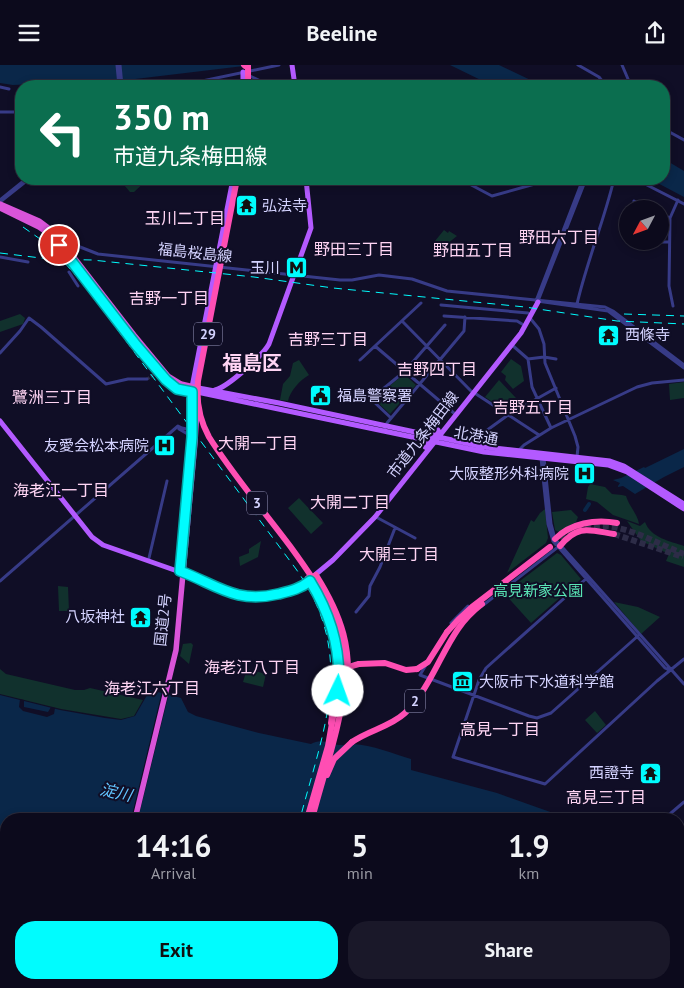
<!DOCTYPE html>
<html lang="en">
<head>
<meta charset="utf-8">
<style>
	body { margin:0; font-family:"PT Sans","Noto Sans JP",sans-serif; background:#1a1829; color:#f1f3f6; height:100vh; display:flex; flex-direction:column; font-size:19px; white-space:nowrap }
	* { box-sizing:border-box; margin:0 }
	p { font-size:16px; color:#9a9aa3 }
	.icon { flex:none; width:28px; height:28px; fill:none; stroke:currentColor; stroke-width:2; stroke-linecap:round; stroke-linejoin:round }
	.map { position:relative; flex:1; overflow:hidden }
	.details { position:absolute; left:0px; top:748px; width:685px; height:176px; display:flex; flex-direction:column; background:#0c0a1c; border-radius:20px 20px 0 0; box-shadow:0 2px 8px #0003,0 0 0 1px #2c2b3b }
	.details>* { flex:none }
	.guide { position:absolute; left:15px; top:15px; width:655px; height:105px; border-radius:20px; box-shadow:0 2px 8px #0003,0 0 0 1px #2c2b3b; background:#0b6e4f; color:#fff; overflow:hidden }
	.needle { width:32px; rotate:229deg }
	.controls { position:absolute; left:619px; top:135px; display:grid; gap:10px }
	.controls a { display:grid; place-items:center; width:50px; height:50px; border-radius:50%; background:#0c0a1c; box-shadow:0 2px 8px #0003,0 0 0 1px #2c2b3b; font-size:25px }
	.pin { position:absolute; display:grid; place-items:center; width:42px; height:42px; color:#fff; margin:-21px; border:2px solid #fff; border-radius:50%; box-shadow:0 1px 5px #0007 }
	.me { position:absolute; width:55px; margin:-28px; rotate:3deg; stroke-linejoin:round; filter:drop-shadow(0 0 4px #0008) }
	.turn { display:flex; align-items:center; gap:18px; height:105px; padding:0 15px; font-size:22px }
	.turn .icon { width:65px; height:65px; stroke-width:2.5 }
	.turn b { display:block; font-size:35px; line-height:42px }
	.eta { display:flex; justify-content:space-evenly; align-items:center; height:85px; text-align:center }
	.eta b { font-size:30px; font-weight:800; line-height:35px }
	.primary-button { display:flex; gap:10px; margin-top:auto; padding:10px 15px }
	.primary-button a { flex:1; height:58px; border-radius:20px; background:#00fcfe; color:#111; font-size:20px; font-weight:800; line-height:58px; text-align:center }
	.primary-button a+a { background:#1a1829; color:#f1f3f6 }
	header { display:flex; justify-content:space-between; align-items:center; height:65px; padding:0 15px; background:#0c0a1c; font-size:22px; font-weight:800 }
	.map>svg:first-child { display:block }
	.green { fill:#11312d }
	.water { fill:#0a2749 }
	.pier { fill:#100e26 }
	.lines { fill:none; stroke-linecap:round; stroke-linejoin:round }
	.river { stroke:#0a2749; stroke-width:4 }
	.tertiary-tunnel { stroke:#2d2c47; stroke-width:3; stroke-dasharray:3 1.5; stroke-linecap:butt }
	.motorway-tunnel { stroke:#2d2c47; stroke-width:6; stroke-dasharray:6 3; stroke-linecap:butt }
	.tertiary { stroke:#373b87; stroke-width:3 }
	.primary { stroke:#b35aff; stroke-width:5 }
	.trunk { stroke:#d954d9; stroke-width:5.5 }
	.motorway { stroke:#ff4eb3; stroke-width:6 }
	.rail { stroke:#00fcfe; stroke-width:1; stroke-dasharray:8 6; stroke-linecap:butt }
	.motorway-bridge { stroke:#ff4eb3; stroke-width:6 }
	.route-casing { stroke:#00a4a5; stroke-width:12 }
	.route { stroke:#00fcfe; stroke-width:9 }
	.labels { text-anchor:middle; stroke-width:4; stroke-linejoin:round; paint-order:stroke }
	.shield { fill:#100e26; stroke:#9998be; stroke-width:1 }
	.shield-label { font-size:14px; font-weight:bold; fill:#d4d3ff }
	.poi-label { font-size:15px; fill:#d4d3ff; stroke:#100e26; text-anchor:end }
	.street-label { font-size:15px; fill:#d4d3ff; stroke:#100e26 }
	.park-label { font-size:15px; fill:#59e5b5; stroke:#100e26 }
	.neighbourhood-label { font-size:16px; fill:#ffd5f4; stroke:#100e26 }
	.water-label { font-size:16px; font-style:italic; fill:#61c4ff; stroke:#100e26 }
	.district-label { font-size:20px; font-weight:bold; fill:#ffd5f4; stroke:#100e26 }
</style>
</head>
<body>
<header><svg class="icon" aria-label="menu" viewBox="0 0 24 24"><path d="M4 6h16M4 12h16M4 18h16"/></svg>Beeline<svg class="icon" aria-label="share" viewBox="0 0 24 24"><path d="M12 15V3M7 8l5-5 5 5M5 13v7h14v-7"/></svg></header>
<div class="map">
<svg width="684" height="923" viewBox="0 0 684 923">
	<rect width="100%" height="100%" fill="#100e26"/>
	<path class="green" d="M119,114H148L134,127H130Z
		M444,165L448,168L449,166L457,171L447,179L448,180L443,185L435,176Z
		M20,249L25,253L23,259L0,267V256Z
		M511,294L521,301L524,316L513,324L505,315L506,311L501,307Z
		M299,295L309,310C300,315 290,326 288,336L280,335L283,319L290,311L293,298Z
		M404,309L416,320L390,349L375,335V333Z
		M499,315L516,333L500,342L485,332Z
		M684,317V333L670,335L669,319Z
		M590,419L605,422L612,429L622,430L626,431C629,441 638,450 639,459L613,450L597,437L586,434L588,422Z
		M299,433L323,458L311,469L288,443Z
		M545,444L548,473L546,478L507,508L531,455L534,457L540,448Z
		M571,445L578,452L576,457L559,467L555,465L552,447Z
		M627,456L640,461L645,457C651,473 670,476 684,481V502L666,496L669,489L641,476Z
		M261,476L258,492L240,501L239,492L249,488V484Z
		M557,488L561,490L581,514L531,558L504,528Z
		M58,521L68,522L69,546H59Z
		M614,537L638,542L660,552L641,569Z
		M191,578L193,580L189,599L180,591L183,579Z
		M0,604L6,609L75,625H84L90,623L143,635L134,651L121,654L61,644L0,629Z
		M247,604L266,609L263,622L243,617Z
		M595,646L606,660L597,668L585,655Z"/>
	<path class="water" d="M0,0H252L127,15L13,20L0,18Z
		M450,0H499L543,21H493Z
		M664,94L684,106V132L650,114H664Z
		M684,384V402L664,412L635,429L623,421L618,422V421L620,418L613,415L621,413L644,402L645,403Z
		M150,625L181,633L188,647L196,651L259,668L311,679C322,672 330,680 342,680C346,681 349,678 353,679C372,680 394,689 411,694V705L497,728L570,754H6V806L0,805V630L60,645L105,653L121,655L135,651Z
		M679,788L684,790V923H414L396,918H679Z"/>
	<path class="pier" d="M162,626L169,628L138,754H131Z
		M20,634L24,635V642L48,647L51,642L55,643L54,649L47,652L23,646L19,642Z"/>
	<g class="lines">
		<path class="river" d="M585,445L589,439"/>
		<path class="tertiary-tunnel" d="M147,314L155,309"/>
		<path class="motorway-tunnel" d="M614,469L683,492
			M553,479C601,443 635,469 684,489"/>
		<path class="tertiary" d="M117,0L119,21
			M120,0L122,21
			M578,0L599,12L606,21
			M622,0L631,21
			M250,11L271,21
			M178,21L279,0
			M0,22L9,24
			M0,47H21
			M664,64L684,75
			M460,114L492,131L553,114
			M630,114L645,119L684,139
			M0,135L26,114
			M634,136L651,144
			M0,137L29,114
			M660,148L670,153
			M656,177H669
			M65,180H75L98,189L340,215H352L379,210L412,214L447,226L605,242L613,246L684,300
			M0,192L28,197
			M69,207L78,221
			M536,236L583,114
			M537,236L608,246L684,303
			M538,236L586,114
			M577,239C587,196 604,156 614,114
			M441,240L528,248
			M673,241L669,221L670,153L678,135
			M444,251L517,256L522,259
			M530,253L539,264L544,279L545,298L575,371L578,382L577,392
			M402,256L471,326
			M512,280L528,294L532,322L551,363
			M375,281L455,349
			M0,288L20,266L29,253L41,262L106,319L128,314H147
			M528,294L544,292L556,294
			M360,295L421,238
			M473,327L539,370
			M391,353L372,335V333L405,306L445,260
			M179,364L191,371
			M384,366L387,358L464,266L465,252
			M477,380L479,371L508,350L556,323
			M519,385L524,380L551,363L637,322L652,318L684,315
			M541,393L548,459L553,476L665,603L669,605
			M544,393L551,459L555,474L684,619
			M376,452L415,473
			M149,493L167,416
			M588,512L486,603L479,615L453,692L545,719L657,616L684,594
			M0,516L178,361L182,363L191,365
			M482,541L558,482
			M356,547L369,531L370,521L380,502L395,463
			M451,558L468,541
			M426,600L420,610L529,651L537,653L551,648L639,570
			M664,754L684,737"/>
		<path class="primary" d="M292,0L295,21
			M243,7V21
			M198,320V323L204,324L279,338L485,382L610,396L624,401L684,439
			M192,322L233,114
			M215,325C228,322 263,290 269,279L311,163L306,114
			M197,327L484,387L608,400L627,407L684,444
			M0,356L92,472L103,480L180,507L226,527L243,532H266L298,524L333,495L375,452L521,268L538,237
			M425,382L438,365"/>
		<path class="trunk" d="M0,139L39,156L55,168L134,270L168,311L181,319L198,323L197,325
			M0,143L39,162L49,169L87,215L136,280L166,315L177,324L195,327
			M191,375L192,322
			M135,754L176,585L195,377L197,342
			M94,923V918"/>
		<path class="motorway" d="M244,0L245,1
			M555,474C571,458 595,454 617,458
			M560,481C578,459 589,465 614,469
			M316,510C342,551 353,585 346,633
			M308,513C328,543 341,577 339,614
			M447,567L458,555L472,542L550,482
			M359,599L385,598L406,605L417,604
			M327,710L334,694L352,677
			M307,754L328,681L338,624
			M261,923L262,918"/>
		<path class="rail" d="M23,162L50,181L85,221L296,504C357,590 324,662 300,754
			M0,188L49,194L92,195L254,212L333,223L525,242L617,256L684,259
			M624,249L684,251
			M255,923L256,918"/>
		<path class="motorway-bridge" d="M248,21V0
			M237,114L198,316C196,336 199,354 209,372C233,410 263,445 290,481C320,522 348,561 345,614C342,658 323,711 312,754
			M417,604L428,597L447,567
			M331,658C335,635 331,604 359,599
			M352,677C369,665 390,662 405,648C429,625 440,590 458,564C465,554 473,546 482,539"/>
	</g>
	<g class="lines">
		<defs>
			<path id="route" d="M59,180L136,280L166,315L177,324L192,327V372L180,506C217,520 236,539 278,529C290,526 300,524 310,516C331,550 342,585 338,626"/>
		</defs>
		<use href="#route" class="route-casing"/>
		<use href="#route" class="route"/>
	</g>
	<defs>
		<symbol id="temple-square" viewBox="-11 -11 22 22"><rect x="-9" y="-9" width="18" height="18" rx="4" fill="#00fcfe" stroke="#100e26"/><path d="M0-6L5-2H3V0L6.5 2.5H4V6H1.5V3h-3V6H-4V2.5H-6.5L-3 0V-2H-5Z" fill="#111"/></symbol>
		<symbol id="metro-square" viewBox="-11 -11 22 22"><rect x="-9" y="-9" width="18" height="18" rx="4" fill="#00fcfe" stroke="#100e26"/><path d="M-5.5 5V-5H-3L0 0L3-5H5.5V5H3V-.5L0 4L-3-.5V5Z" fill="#111"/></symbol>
		<symbol id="civic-square" viewBox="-11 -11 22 22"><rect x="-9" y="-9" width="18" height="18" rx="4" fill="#00fcfe" stroke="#100e26"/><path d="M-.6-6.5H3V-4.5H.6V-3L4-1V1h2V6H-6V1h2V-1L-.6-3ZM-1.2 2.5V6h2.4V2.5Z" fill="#111"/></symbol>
		<symbol id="hospital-square" viewBox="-11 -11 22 22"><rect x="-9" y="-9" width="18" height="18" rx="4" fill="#00fcfe" stroke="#100e26"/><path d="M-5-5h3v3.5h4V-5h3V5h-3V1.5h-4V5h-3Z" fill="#111"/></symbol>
		<symbol id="museum-square" viewBox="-11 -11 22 22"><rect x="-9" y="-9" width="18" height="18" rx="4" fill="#00fcfe" stroke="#100e26"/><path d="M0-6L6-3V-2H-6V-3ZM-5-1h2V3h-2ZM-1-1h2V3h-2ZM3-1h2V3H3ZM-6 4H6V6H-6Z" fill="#111"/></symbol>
	</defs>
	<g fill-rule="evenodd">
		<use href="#temple-square" x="234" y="128" width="25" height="25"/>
		<use href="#metro-square" x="284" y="190" width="25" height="25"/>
		<use href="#temple-square" x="596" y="258" width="25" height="25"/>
		<use href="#civic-square" x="308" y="318" width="25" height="25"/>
		<use href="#hospital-square" x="152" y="368" width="25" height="25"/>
		<use href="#hospital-square" x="572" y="396" width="25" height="25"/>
		<use href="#temple-square" x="128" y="540" width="25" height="25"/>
		<use href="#museum-square" x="450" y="604" width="25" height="25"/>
		<use href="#temple-square" x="638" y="696" width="25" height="25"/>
	</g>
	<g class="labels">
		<g class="shield">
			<rect x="194" y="257.5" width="28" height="23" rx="4"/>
			<rect x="247" y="426.5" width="20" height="23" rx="4"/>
			<rect x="405" y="624.5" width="20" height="23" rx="4"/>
		</g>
		<g class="shield-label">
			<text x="208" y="274">29</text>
			<text x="257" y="443">3</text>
			<text x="415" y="641">2</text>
		</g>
		<g class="poi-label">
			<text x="262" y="146" text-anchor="start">弘法寺</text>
			<text x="280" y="208">玉川</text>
			<text x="625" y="275" text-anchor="start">西條寺</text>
			<text x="337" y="336" text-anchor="start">福島警察署</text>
			<text x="149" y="386">友愛会松本病院</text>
			<text x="569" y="414">大阪整形外科病院</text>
			<text x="125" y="557">八坂神社</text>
			<text x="479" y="622" text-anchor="start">大阪市下水道科学館</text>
			<text x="634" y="713">西證寺</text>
		</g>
		<g class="street-label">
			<text transform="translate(195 188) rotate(6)" y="5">福島桜島線</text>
			<text transform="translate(423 370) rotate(-52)" y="5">市道九条梅田線</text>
			<text transform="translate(476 371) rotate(10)" y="5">北港通</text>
			<text transform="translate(163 555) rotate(-84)" y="5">国道2号</text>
		</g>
		<g class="park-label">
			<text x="538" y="531">高見新家公園</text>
		</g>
		<g class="neighbourhood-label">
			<text x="185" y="159">玉川二丁目</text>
			<text x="559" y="178">野田六丁目</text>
			<text x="354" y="190">野田三丁目</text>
			<text x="473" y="191">野田五丁目</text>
			<text x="169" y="239">吉野一丁目</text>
			<text x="328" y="280">吉野三丁目</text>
			<text x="437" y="310">吉野四丁目</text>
			<text x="52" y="338">鷺洲三丁目</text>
			<text x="533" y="348">吉野五丁目</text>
			<text x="258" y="384">大開一丁目</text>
			<text x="61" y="431">海老江一丁目</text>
			<text x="350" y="443">大開二丁目</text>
			<text x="399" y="495">大開三丁目</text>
			<text x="252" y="608">海老江八丁目</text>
			<text x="152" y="629">海老江六丁目</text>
			<text x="500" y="670">高見一丁目</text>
			<text x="606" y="738">高見三丁目</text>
		</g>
		<g class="water-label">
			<text transform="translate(116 727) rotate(13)" y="6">淀川</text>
		</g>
		<g class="district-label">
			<text x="252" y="305">福島区</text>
		</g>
	</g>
</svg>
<div class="controls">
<a><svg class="needle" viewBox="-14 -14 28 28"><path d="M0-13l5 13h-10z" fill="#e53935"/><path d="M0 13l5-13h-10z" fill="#9a9aa3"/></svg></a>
</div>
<div class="pin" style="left:59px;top:180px;background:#d93025"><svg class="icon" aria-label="arrive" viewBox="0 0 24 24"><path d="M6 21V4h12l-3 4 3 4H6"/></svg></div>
<svg class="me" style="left:338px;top:626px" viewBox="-20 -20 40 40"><circle r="19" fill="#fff"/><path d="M0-13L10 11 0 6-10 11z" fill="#00fcfe"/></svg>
<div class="guide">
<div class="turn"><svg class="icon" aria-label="left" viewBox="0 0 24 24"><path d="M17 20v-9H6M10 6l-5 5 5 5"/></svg><div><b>350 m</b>市道九条梅田線</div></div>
</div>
<section class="details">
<div class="eta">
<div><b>14:16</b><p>Arrival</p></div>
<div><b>5</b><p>min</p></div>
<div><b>1.9</b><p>km</p></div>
</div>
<div class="primary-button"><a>Exit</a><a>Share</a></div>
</section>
</div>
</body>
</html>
